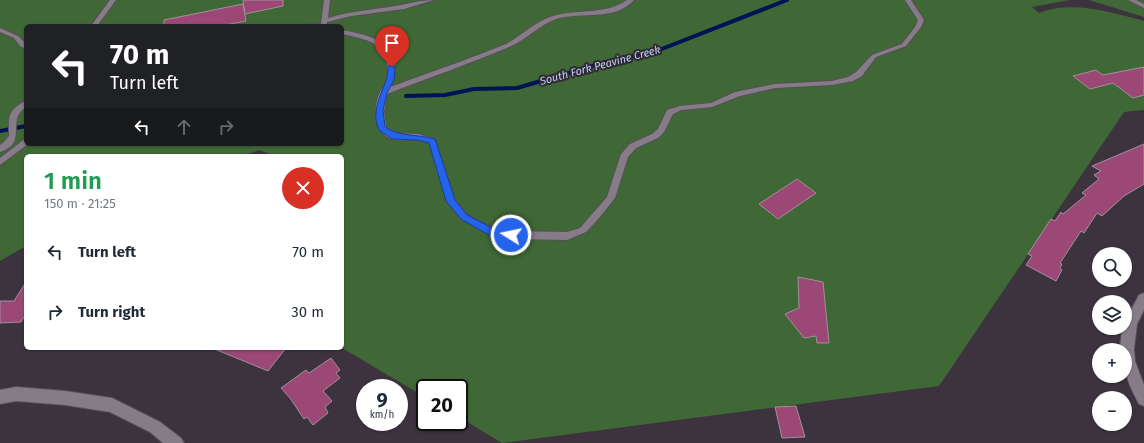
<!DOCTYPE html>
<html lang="en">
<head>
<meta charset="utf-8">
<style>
	body { margin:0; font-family:"Fira Sans",sans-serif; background:#f2f2f3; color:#1f2937; height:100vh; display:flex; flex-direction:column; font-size:15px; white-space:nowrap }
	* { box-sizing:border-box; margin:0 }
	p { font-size:13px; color:#747a83 }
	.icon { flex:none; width:22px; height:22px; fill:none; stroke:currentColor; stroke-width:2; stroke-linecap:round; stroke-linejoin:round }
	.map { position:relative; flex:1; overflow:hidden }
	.panel { position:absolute; left:24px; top:154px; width:320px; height:196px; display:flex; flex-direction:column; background:#fff; border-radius:6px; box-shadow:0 1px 3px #0004 }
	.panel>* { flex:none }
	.top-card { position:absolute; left:24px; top:24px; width:320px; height:122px; border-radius:6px; box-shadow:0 1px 3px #0004; background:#202124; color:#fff; overflow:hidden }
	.buttons { position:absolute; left:1092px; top:247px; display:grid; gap:8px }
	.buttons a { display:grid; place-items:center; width:40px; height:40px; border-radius:50%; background:#fff; box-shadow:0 1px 3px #0004; font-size:20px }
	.speed { position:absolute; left:356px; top:379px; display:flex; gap:8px; font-size:20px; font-weight:700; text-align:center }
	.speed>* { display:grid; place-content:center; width:52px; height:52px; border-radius:50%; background:#fff; box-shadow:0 1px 3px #0004; line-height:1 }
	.speed small { font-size:10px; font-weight:400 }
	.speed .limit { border:2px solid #111; border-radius:6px; background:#fff; color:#111 }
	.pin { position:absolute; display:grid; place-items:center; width:34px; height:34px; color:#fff; margin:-41px -17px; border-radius:50% 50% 50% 0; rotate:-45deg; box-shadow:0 0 4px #0007 }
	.pin .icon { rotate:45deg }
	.me { position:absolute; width:44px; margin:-22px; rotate:280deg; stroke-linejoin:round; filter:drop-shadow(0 0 3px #0008) }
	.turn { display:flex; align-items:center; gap:14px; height:84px; padding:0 20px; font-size:18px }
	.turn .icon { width:52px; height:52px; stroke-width:2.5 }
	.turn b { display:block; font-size:28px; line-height:34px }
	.lanes { display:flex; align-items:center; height:38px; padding:0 20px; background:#0003; justify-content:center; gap:20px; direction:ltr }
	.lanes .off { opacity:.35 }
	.round { display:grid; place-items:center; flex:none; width:42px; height:42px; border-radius:21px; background:#f2f2f3 }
	.overview { display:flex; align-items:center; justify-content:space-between; height:68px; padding:0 20px }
	h1 { font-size:24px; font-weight:600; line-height:30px; color:#1e9e55 }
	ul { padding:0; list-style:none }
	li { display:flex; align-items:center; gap:12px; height:60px; padding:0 20px }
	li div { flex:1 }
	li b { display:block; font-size:15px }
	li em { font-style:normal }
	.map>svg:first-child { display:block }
	.green { fill:#3f6836; fill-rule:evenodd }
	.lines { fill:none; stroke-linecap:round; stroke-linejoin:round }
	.stream { stroke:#001256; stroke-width:4 }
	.building { fill:#9b4877; stroke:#a19199 }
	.lane-casing { stroke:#564f58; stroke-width:2 }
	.secondary-casing { stroke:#564f58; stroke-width:2 }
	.lane { fill:#867c88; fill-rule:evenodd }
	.secondary { fill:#867c88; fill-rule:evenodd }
	.route { fill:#2563eb; stroke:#184099 }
	.labels { text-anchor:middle; stroke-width:4; stroke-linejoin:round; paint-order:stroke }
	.far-water-label { font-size:11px; font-style:italic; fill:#bad0f9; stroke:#322933 }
</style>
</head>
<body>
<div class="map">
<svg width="1144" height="443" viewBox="0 0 1144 443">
	<rect width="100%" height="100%" fill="#3c333e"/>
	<path class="green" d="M0,0H1070L1032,7L1039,13C1072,0 1110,12 1144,21V110L1124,112L939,386L502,443L459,417V388H425V397L342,348V156H275L259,150L243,156H26V246L0,261ZM26,26H342V144H26Z
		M1089,0H1144V17Z"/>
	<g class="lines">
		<path class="stream" d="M406,96L445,95L474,89L517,88L613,60L654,52L787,0
			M0,131L26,126"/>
	</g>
	<path class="building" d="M243,0H283V6L245,14Z
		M243,4L246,21L220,26H164V20Z
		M1144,67V95L1133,98L1113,83L1090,89L1073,76L1096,70L1103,75Z
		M1144,144V184L1124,196L1102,216L1097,213L1084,233L1081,231L1060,263L1062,264L1060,268L1062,270L1056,281L1026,265L1032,256L1028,254L1051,219L1055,221L1061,212L1063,214L1086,195L1082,193L1099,179L1094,175L1101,171L1092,166Z
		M797,179L816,193L778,219L759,204Z
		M798,277L823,282L829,343H817L816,336L804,338L785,314L799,308Z
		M26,282V314L21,322L0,323V301H14Z
		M212,348H286L268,371Z
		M331,358L340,370L336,373L340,378L323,391L332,401L325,407L328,413L313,425L307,417L304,419L290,398L281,388L306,370L309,373Z
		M796,406L805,437L782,438L775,407Z"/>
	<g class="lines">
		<defs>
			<path id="lane" d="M110,0H116L97,26H91Z
				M324,0H330L328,18C350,11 372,10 395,6C408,4 421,0 434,0L404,9L351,16L327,22V26H306L309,24H321Z
				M627,0H634C614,22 582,11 556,19C539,25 526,40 509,47C469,64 428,78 387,94L384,111L386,127L394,133L418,134L435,139L455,200L467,215L496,230L511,231L567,232L580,228L607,197L621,154L630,144L652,134L658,129L667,110L680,106L711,103L735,92L775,84L832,81L848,77L856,72L872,55L902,44L915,27L918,20L905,0H911L924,20L921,27L906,46L876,57L862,76L853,81L832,85L775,88L740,96L712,107L681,110L673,114L664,132L658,138L636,148L628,157L615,198L600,217L586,232L567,240L511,239L494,237L461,219L447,201L429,143C425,142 421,140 417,140C409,139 396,142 389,138C373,130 373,106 380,92C382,89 385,85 386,82C388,76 388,69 387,63C384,41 360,38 342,34V30C352,32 363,34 373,38C393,46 400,68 391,87C429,72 468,60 506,44C521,36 534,23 550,17C576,8 604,16 627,0Z
				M1128,0H1136L1144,4V8Z
				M0,28L18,36L26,44V49L20,46L14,38L0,32Z
				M23,102H26V107C5,121 29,143 0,152V145L4,142L9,136C9,119 6,112 23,102Z
				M26,138V144H28L0,165V158Z"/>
			<path id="secondary" d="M1144,293V310L1137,324L1134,349L1135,361L1144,385V406L1139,404C1127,381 1125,376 1125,350L1120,349L1122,328H1125V321L1139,295Z
				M16,387L65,391L112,398L160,422L181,438L184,443H163L150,432L110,412L65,405L16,401L0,404V390Z"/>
		</defs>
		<use href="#lane" class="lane-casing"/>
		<use href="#secondary" class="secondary-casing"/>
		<use href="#lane" class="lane"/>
		<use href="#secondary" class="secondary"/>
	</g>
	<path class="route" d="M389,65L395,67L394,80L387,93L383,110L385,127C399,137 418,134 435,139L455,200L467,215L496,230L514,233V238L491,236L461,219L446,201L429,143L418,140L392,139L379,130C371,112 380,97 386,81C388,76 387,70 389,65Z"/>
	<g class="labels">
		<g class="far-water-label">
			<text transform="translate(600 65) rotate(-15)" y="4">South Fork Peavine Creek</text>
		</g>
	</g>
</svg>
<div class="buttons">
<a><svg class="icon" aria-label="search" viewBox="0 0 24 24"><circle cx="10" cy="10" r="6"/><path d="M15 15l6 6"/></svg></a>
<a><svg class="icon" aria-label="layers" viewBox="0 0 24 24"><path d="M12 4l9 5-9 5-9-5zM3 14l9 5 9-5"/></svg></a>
<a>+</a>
<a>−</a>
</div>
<div class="speed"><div>9<small>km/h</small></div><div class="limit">20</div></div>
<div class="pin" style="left:392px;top:67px;background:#d93025"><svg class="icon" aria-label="arrive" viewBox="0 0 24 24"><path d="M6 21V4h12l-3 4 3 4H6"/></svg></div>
<svg class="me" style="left:511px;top:235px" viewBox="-20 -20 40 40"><circle r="17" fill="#2563eb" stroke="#fff" stroke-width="3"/><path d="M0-11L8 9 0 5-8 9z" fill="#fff"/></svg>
<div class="top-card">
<div class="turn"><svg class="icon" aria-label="left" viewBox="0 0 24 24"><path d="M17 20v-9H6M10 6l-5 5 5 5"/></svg><div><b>70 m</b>Turn left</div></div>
<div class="lanes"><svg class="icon" aria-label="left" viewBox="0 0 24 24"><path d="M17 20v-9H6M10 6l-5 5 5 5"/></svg><svg class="icon off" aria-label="ahead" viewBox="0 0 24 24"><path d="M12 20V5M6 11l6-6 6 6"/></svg><svg class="icon off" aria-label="right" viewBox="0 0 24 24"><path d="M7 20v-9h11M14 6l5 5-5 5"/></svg></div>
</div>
<section class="panel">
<div class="overview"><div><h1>1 min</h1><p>150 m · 21:25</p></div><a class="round" style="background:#d93025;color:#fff"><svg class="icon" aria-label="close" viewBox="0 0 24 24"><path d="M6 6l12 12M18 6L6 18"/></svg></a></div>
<ul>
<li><svg class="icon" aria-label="left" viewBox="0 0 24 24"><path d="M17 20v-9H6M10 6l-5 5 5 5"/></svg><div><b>Turn left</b></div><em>70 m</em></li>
<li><svg class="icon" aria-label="right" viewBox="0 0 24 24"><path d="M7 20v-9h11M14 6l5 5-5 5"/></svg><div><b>Turn right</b></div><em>30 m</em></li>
</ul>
</section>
</div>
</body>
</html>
